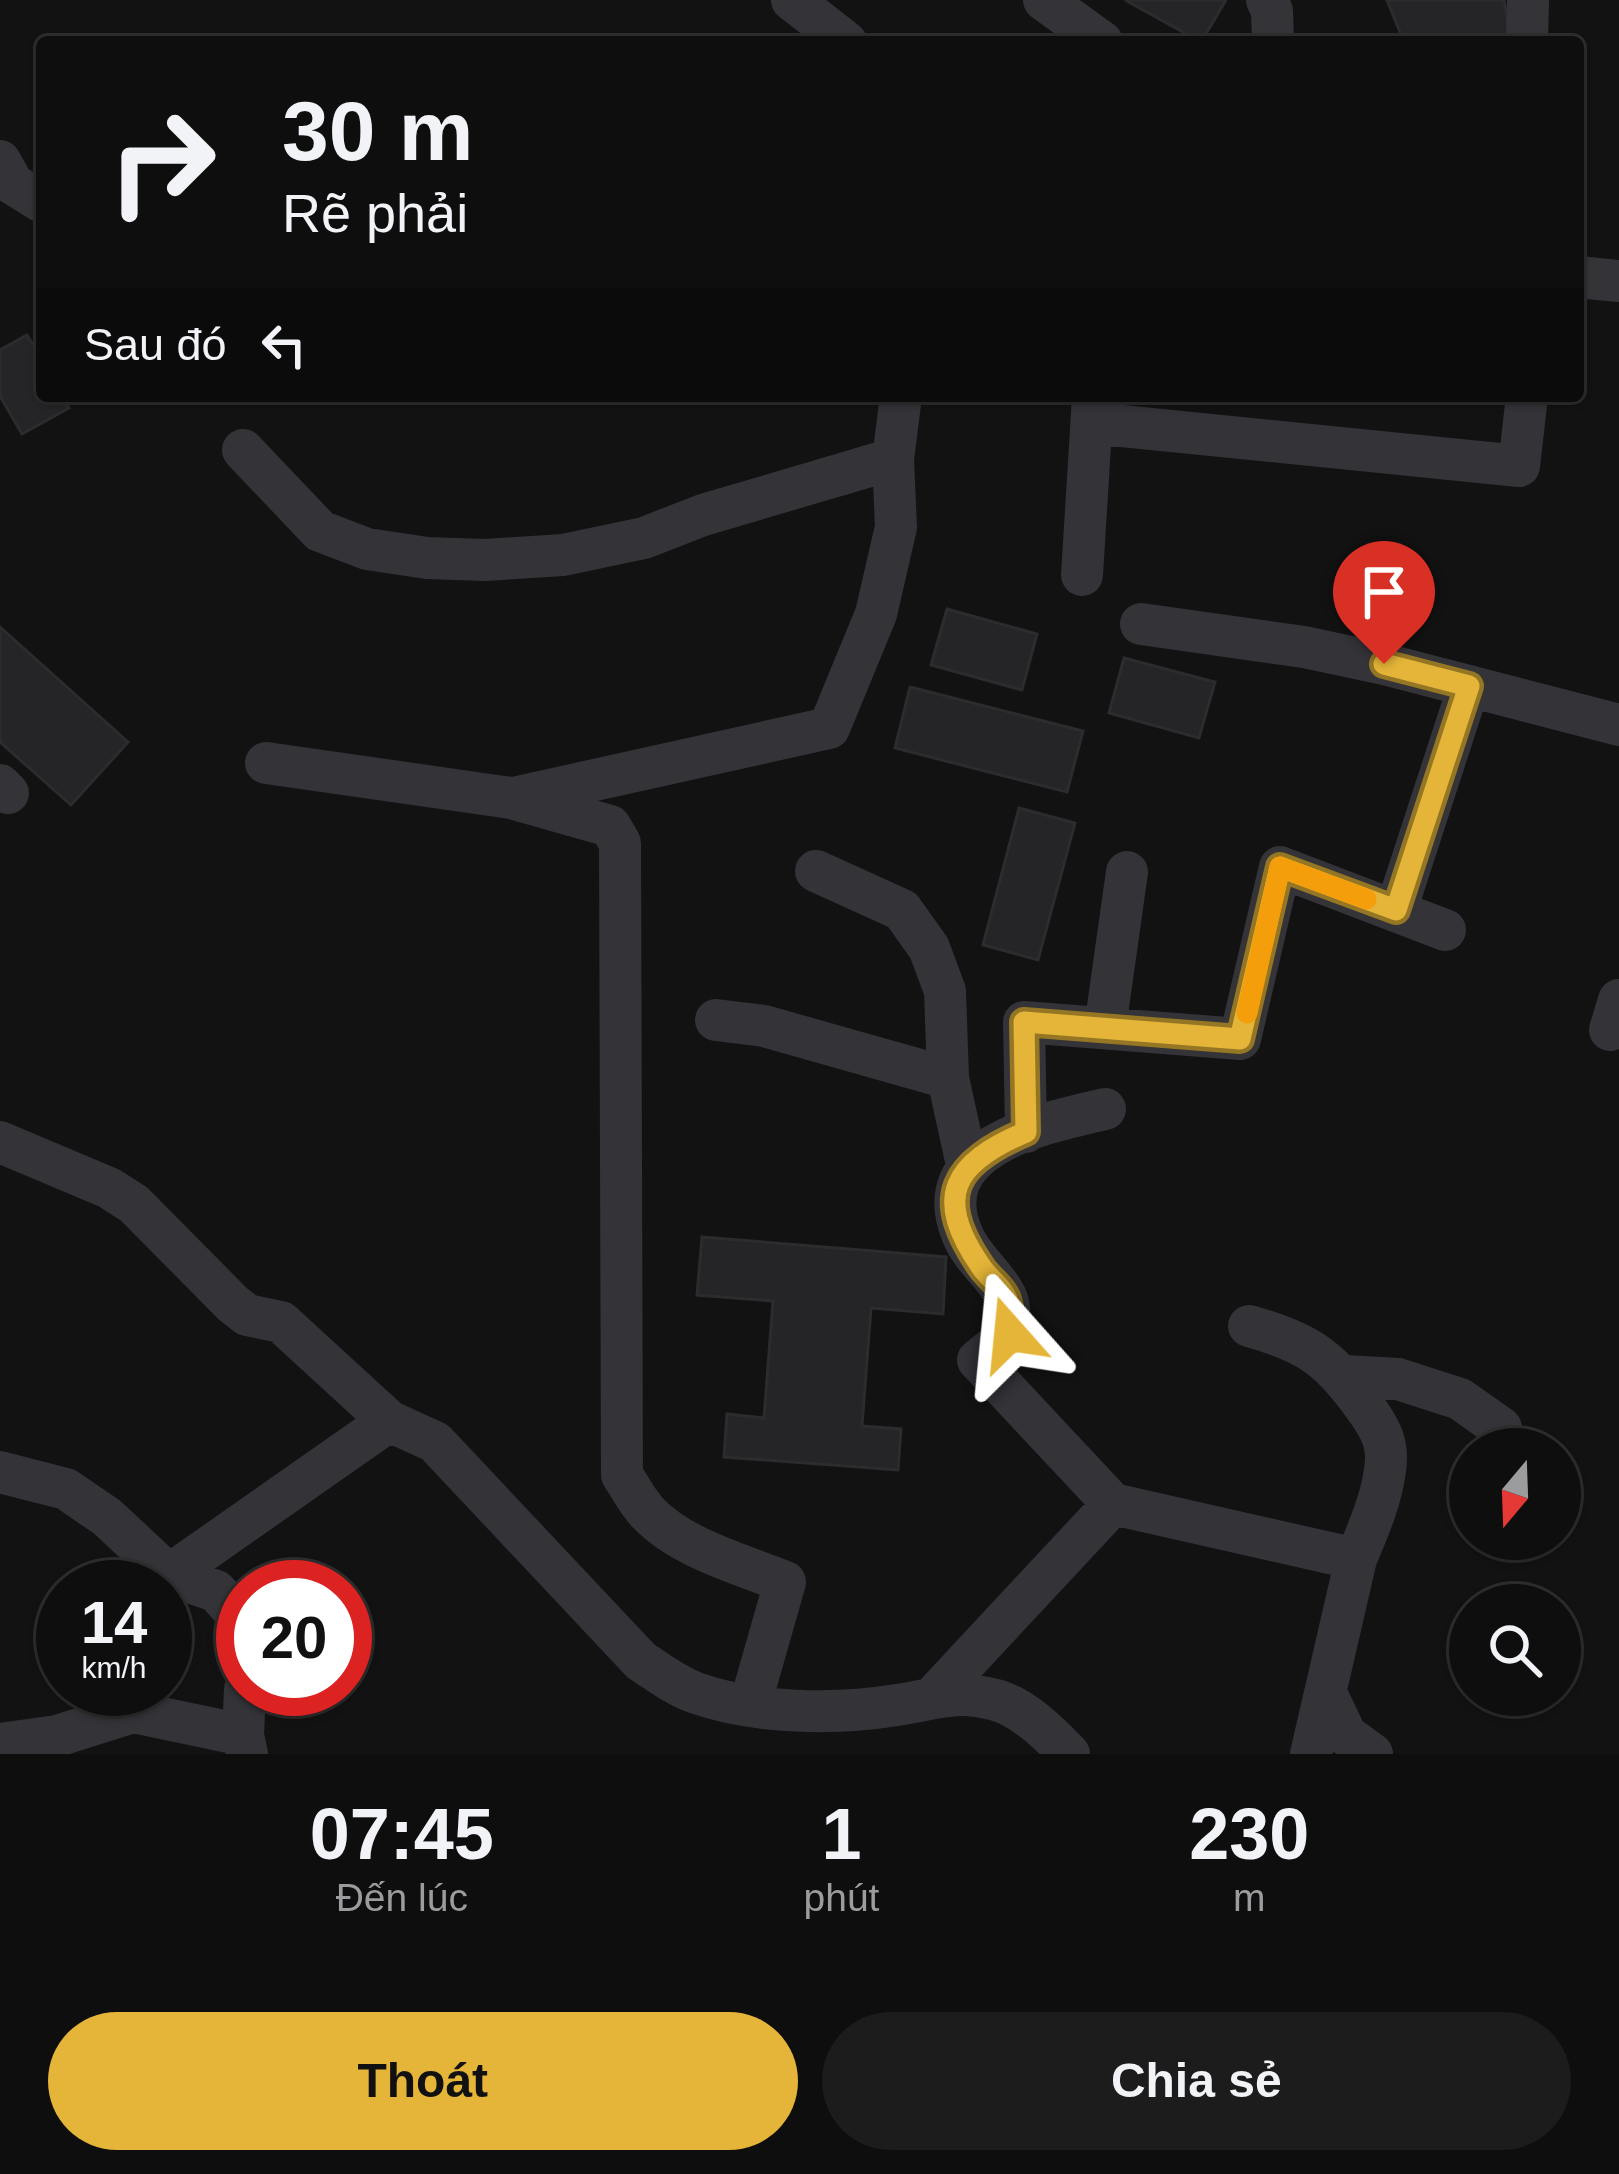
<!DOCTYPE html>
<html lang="vi">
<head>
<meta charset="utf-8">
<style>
	body { margin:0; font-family:Helvetica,sans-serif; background:#1c1c1c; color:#f1f3f6; height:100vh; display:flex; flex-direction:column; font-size:45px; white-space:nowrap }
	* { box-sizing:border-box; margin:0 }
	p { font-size:39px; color:#9b9c9e }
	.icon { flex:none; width:66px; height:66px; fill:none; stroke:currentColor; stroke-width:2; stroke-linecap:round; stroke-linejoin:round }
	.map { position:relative; height:1754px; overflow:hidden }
	.side { display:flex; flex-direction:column; background:#0e0e0e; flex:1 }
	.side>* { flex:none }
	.banner { position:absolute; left:36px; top:36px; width:1548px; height:366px; border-radius:12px; box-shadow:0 3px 9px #0004,0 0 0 3px #2e2e2e; background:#0e0e0e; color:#f1f3f6; overflow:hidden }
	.needle { width:78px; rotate:199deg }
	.fabs { position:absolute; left:1449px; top:1428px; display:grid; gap:24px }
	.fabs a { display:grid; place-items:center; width:132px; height:132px; border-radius:50%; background:#0e0e0e; box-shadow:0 3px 9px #0004,0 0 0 3px #2e2e2e; font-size:60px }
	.speed { position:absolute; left:36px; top:1560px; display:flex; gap:24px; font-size:60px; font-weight:700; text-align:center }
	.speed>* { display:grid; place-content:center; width:156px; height:156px; border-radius:50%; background:#0e0e0e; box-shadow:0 3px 9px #0004,0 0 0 3px #2e2e2e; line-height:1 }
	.speed small { font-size:30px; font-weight:400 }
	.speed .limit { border:18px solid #d22; background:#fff; color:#111 }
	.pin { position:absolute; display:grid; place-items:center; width:102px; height:102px; color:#fff; margin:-123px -51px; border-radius:50% 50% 50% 0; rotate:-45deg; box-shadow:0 0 12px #0007 }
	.pin .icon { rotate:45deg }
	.me { position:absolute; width:132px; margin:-66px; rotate:342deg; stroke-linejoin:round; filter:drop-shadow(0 0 9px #0008) }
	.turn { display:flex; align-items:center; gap:42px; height:252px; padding:0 48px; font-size:54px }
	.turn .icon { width:156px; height:156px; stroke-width:2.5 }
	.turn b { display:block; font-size:84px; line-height:102px }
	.then { display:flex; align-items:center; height:114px; padding:0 48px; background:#0003; gap:24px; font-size:45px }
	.eta { display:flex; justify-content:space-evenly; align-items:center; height:204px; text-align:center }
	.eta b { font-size:72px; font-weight:700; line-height:84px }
	.cta { display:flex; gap:24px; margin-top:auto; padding:24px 48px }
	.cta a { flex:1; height:138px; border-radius:72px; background:#e4b538; color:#111; font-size:48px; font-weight:700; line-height:138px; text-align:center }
	.cta a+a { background:#1c1c1c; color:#f1f3f6 }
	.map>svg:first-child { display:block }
	.building { fill:#252527; stroke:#2c2c2f; stroke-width:3 }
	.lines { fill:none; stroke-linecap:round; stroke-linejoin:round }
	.minor { stroke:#333338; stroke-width:42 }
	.route-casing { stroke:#947624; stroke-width:30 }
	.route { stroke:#e4b538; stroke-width:21 }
	.slow { stroke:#f59e0b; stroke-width:21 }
</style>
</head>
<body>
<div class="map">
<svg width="1619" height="1754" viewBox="0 0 1619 1754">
	<rect width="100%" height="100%" fill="#121213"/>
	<path class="building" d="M1125,0H1226L1201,42Z
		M1387,0H1504L1511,42H1404Z
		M27,335L42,360V396H62L69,408L22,434L0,396V350Z
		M947,609L1037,634L1022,690L931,665Z
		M0,627L128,742L71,805L0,742Z
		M1124,658L1215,682L1199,738L1109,713Z
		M910,687L1083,731L1067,792L895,748Z
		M1019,808L1075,823L1038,960L983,945Z
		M702,1237L946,1257L943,1314L871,1308L862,1426L901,1429L898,1470L724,1457L727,1414L764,1418L773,1301L697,1295Z"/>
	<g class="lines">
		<path class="minor" d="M792,0L846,42
			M1044,0L1102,42
			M1267,0L1272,11L1273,42
			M1527,42L1528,0
			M0,161L13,184L42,202
			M1578,277L1619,281
			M1092,423L1519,466L1527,396
			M243,450L320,531L367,549L427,558L485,560L563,555L644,538L703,515L893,459
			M1082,575L1093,397
			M1141,624L1304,647L1384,664L1619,725
			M266,763L511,798L610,826L620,843L622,1475C631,1488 638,1503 649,1514C683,1549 741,1564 785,1582L750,1705
			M0,785L8,793
			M518,797L829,728L876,614L896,527L893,459L901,396
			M816,871L902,910L929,948L945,991L948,1078L967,1165
			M1396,910L1469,686
			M716,1020L764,1026L948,1078
			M1105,1028L1127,872
			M1610,1030L1619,1000
			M1105,1109C1043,1123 924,1147 963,1236C973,1260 996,1275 1006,1297C1011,1307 1009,1323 1010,1334L978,1360L1113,1504L1356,1559L1311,1754
			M1026,1132L1024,1022L1240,1039L1280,867L1445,930
			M0,1142L109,1188L134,1204L233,1304L247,1315L281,1322L389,1421L435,1442L641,1661C658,1672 676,1686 696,1693C756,1714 835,1715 897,1705C938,1699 953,1689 996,1700C1024,1708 1050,1734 1069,1754
			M1249,1326C1310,1343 1331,1359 1367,1410C1381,1430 1389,1444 1385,1470C1381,1501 1368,1530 1356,1559
			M1345,1376L1398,1379L1460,1399L1501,1428
			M0,1472L66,1489L107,1517L169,1575L216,1591L243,1621
			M169,1575L389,1421
			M245,1689L243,1735L247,1754
			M1326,1693L1346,1735L1372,1754
			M934,1696L1113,1504
			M0,1744L57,1736L133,1712L243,1735"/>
	</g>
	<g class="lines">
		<defs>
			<path id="route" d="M1010,1334C1009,1323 1011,1307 1006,1297C1001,1286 989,1278 982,1268C932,1197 953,1163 1026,1132L1024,1022L1240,1039L1280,867L1396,910L1469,686L1384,664"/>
		</defs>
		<use href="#route" class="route-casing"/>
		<use href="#route" class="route"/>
		<path class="slow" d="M1247,1013L1280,867L1366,899"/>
	</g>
</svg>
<div class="fabs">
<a><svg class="needle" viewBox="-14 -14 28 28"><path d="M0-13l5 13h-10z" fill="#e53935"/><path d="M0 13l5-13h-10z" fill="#9b9c9e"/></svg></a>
<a><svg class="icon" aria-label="search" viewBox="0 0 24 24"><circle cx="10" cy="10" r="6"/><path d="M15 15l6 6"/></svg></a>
</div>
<div class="speed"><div>14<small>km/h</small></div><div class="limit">20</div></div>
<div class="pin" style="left:1384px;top:664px;background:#d93025"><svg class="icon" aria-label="arrive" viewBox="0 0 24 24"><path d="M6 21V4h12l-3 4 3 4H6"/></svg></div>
<svg class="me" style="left:1010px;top:1334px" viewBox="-20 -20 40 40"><path d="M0-17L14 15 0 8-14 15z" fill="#e4b538" stroke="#fff" stroke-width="4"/></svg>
<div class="banner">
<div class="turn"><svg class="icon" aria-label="right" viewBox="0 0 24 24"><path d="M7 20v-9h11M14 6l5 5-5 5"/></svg><div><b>30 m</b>Rẽ phải</div></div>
<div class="then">Sau đó<svg class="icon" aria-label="left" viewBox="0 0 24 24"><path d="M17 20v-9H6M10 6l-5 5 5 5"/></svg></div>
</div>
</div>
<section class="side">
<div class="eta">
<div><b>07:45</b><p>Đến lúc</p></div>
<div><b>1</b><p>phút</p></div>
<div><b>230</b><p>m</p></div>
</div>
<div class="cta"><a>Thoát</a><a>Chia sẻ</a></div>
</section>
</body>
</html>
